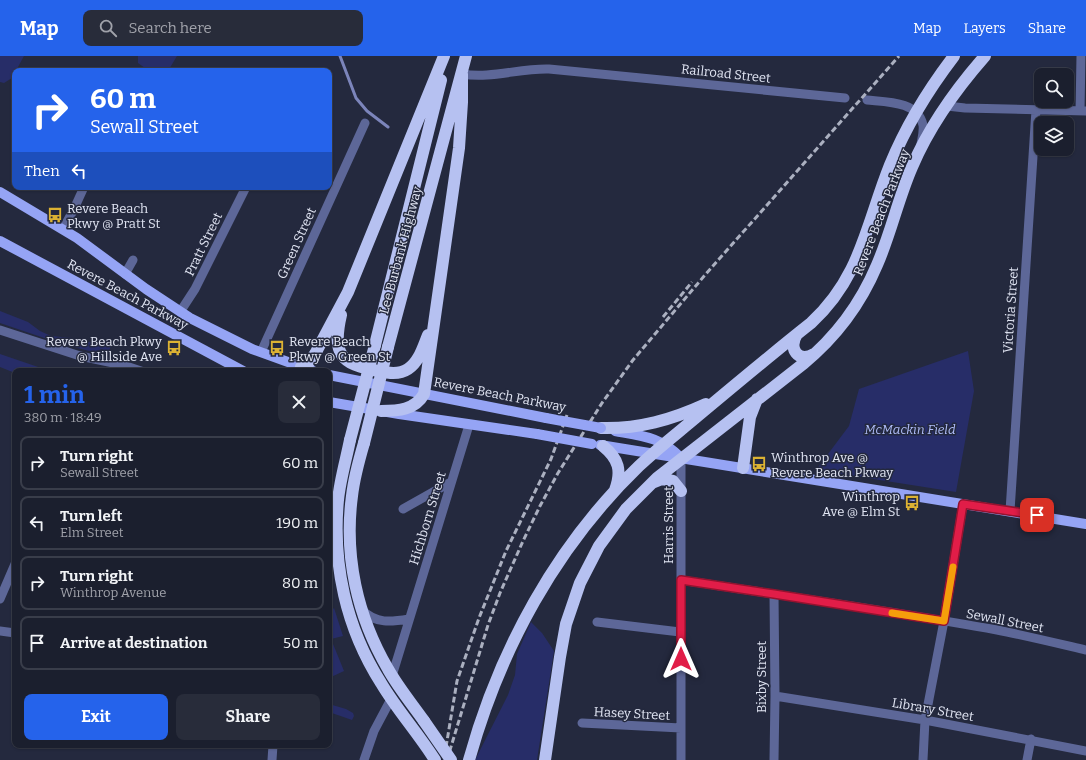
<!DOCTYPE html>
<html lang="en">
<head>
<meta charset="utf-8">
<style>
	body { margin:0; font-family:Bitter,serif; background:#282c3a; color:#f1f3f6; height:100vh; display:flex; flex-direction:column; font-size:15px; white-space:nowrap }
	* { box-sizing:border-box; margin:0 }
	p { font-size:13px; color:#a0a2aa }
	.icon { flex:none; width:22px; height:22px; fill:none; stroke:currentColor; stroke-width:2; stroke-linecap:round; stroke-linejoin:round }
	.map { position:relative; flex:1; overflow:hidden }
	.details { position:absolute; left:12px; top:312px; width:320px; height:380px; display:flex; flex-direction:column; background:#1b1f2e; border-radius:8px; box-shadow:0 1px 3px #0004,0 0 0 1px #393d4a }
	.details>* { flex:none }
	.hud { position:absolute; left:12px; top:12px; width:320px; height:122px; border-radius:8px; box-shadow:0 1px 3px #0004,0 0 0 1px #393d4a; background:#2563eb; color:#fff; overflow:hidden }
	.tools { position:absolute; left:1034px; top:12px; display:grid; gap:8px }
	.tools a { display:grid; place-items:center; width:40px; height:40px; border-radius:8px; background:#1b1f2e; box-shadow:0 1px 3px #0004,0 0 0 1px #393d4a; font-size:20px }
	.pin { position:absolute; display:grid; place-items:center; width:34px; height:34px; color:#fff; margin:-17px; border-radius:8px; box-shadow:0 2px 6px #0006 }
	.me { position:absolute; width:44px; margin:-22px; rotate:0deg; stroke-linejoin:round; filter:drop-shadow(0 0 3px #0008) }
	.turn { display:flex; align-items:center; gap:14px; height:84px; padding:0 12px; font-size:18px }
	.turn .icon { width:52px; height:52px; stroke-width:2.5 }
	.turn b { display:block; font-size:28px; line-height:34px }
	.then { display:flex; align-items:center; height:38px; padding:0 12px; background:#0003; gap:8px; font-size:15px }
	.round { display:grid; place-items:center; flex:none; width:42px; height:42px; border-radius:8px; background:#282c3a }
	.summary { display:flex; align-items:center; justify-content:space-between; height:68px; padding:0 12px }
	h1 { font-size:24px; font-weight:700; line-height:30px; color:#2563eb }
	.action { display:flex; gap:8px; margin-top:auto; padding:8px 12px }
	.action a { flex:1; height:46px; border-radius:8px; background:#2563eb; color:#fff; font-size:16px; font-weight:700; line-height:46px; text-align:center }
	.action a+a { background:#282c3a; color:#f1f3f6 }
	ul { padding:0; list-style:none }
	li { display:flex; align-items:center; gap:12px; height:54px; margin:0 8px 6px; padding:0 4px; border:2px solid #393d4a; border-radius:8px }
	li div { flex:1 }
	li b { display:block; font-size:15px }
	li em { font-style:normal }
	header { display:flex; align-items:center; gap:24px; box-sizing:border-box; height:56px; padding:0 20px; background:#2563eb; color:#fff }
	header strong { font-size:19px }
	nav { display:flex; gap:22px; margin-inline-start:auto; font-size:14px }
	.search { width:280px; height:36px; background:#282c3a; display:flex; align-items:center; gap:10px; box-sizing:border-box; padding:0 14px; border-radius:8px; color:#a0a2aa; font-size:15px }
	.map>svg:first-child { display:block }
	.green { fill:#272d68 }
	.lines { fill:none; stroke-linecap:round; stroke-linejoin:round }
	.stream { stroke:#7c85bb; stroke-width:3 }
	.minor { stroke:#5d6798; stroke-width:9 }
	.major { stroke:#95a4f5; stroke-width:10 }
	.highway { stroke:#b6c1f1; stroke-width:12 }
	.rail { stroke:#abb0c0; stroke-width:3; stroke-dasharray:6 3; stroke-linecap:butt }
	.major-bridge { stroke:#95a4f5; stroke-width:10 }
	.highway-bridge { stroke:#b6c1f1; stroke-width:12 }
	.route-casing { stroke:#92132f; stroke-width:10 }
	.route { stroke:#e11d48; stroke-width:7 }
	.slow { stroke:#f59e0b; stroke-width:7 }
	.labels { text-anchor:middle; stroke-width:3; stroke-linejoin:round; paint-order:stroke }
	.street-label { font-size:13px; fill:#e1e5f3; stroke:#24293e }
	.poi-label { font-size:13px; fill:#e1e5f3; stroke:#24293e; text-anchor:start }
	.park-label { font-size:13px; font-style:italic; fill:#b0bdf9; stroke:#24293e }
</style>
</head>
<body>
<header>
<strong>Map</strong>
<div class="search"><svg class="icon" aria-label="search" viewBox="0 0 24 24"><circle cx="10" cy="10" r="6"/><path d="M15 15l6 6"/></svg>Search here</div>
<nav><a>Map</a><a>Layers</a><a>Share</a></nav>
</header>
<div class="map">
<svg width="1086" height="704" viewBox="0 0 1086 704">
	<rect width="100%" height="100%" fill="#24293e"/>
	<path class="green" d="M0,0H24L12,22L4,27L0,26Z
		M138,0H177L168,15H149L138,7Z
		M0,255L28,266L40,275L51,280L72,282L88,286L98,285L112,288L108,297L102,293L93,296L59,287L0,267Z
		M968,295L974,335L956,436L816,414L849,370L859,333Z
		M0,298L41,312L45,315H15V317L0,311Z
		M334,552L343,580L331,583L344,615L329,622V558Z
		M531,566L542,577L554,595L537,704H475L508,639L515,619L517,598Z
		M329,648L346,653L353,657L354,660L352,664L329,656Z"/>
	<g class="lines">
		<path class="stream" d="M340,0L356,42L367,55L388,71"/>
		<path class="minor" d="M462,18C491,23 520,12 549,13L845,42
			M867,44C886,46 918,45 923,69C924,75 922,82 921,88
			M947,50L965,52L1086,55
			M1080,55L1081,0
			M63,173L74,153L84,131
			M125,218L133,204
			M180,256L195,233L246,131
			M0,274L80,300L123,309L141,315
			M261,296L365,67
			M403,453L451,426
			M1010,455L1036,54
			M681,524C786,540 892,555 997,574C1027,580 1056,587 1086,594
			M0,543L15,508
			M362,554C376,568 391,566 409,563
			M597,566L680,576
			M0,575L15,577
			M392,620L469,369
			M775,640L925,664L1086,695
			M582,667L681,672
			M272,704L273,689
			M364,704L374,675L391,643
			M681,704V402
			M774,704L775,640L774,538
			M923,704L925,664L944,565L963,448
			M1027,704L1031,683"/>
		<path class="major" d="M0,136L77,182L146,233L190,262L252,293L313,315
			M0,185L243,315
			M329,319L546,362
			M329,346L399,358L537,378
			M615,375C643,380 661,381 681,402
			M600,389L1086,468"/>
		<path class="highway" d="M341,259C332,298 340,308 378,315C388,317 399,319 408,313C419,306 423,291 428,279
			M797,278C788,293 798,307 814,298
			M375,289L441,24
			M388,291L466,0
			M301,311L308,308L315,298L348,236L444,0
			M381,355C398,355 415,354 424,338L459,92L462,46V18
			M601,372C639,373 671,364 706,348
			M350,384C346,404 340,424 338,444C332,508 346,572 381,627C397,654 418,677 435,704
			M364,387C359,404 354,422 352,440C344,500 357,560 388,613C398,631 412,648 424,665
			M603,390C619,403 622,415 615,434
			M743,412L750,361L757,343
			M652,427L662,423L673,425L681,435
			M469,704C500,593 556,490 639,410C658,392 679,376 699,359C736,328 773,297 811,267C861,221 866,169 890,109C906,70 928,34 954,0
			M545,704L560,601L566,568L580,527L599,490L626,453L657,422L803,308C836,281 861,247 877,209C891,177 898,143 912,111C929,71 956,33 985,0"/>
		<path class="rail" d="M663,261L692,226
			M446,691L457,625L479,562L506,495L551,403L567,359
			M447,704L488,569L500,537L523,485L540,450L558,417L602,347L633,304L705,219L899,0"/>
		<path class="major-bridge" d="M546,362L601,372
			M537,378L592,388"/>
		<path class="highway-bridge" d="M350,384L375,289
			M364,387L388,291
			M424,665L451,704"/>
	</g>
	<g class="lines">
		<defs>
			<path id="route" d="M681,603V524L774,538L944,565L963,448L1037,459"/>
		</defs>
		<use href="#route" class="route-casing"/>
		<use href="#route" class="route"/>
		<path class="slow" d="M892,557L944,565L953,511"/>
	</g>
	<defs>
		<symbol id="bus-bare" viewBox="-9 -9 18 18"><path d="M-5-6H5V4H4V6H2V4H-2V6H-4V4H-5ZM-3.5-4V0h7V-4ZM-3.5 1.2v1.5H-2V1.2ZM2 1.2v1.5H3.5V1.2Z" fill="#dcb233" stroke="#24293e" stroke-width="2.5" paint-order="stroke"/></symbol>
	</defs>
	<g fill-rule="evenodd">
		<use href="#bus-bare" x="44" y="148" width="22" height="22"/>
		<use href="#bus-bare" x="163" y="281" width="22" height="22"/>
		<use href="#bus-bare" x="266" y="281" width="22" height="22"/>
		<use href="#bus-bare" x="748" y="397" width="22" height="22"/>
		<use href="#bus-bare" x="901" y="436" width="22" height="22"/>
	</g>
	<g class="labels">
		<g class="street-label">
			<text transform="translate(726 17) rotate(6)" y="5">Railroad Street</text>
			<text transform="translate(881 156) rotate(-69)" y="5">Revere Beach Parkway</text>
			<text transform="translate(296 187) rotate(-66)" y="5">Green Street</text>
			<text transform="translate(203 188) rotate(-64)" y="5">Pratt Street</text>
			<text transform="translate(400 194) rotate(-75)" y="5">Lee Burbank Highway</text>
			<text transform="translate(128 238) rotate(28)" y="5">Revere Beach Parkway</text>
			<text transform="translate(1010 254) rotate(-86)" y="5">Victoria Street</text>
			<text transform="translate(500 338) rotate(11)" y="5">Revere Beach Parkway</text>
			<text transform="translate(427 462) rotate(-73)" y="5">Hichborn Street</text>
			<text transform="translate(668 469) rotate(-90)" y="5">Harris Street</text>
			<text transform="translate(1005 564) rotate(11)" y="5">Sewall Street</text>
			<text transform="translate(761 621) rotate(-90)" y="5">Bixby Street</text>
			<text transform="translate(933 653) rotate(10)" y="5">Library Street</text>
			<text transform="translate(632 657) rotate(3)" y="5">Hasey Street</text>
		</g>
		<g class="poi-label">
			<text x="67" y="157">Revere Beach<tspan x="67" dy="15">Pkwy @ Pratt St</tspan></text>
			<text x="162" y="290" text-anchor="end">Revere Beach Pkwy<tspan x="162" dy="15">@ Hillside Ave</tspan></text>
			<text x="289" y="290">Revere Beach<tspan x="289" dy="15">Pkwy @ Green St</tspan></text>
			<text x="771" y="406">Winthrop Ave @<tspan x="771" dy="15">Revere Beach Pkway</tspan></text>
			<text x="900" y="445" text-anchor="end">Winthrop<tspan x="900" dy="15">Ave @ Elm St</tspan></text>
		</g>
		<g class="park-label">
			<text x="910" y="378">McMackin Field</text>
		</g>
	</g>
</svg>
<div class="tools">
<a><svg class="icon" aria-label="search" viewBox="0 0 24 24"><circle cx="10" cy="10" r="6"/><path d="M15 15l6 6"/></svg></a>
<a><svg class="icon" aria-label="layers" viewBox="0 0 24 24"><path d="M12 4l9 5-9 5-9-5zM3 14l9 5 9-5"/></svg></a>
</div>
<div class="pin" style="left:1037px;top:459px;background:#d93025"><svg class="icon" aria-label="arrive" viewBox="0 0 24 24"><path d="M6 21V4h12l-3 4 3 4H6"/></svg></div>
<svg class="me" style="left:681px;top:603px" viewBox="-20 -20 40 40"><path d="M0-17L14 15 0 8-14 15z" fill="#e11d48" stroke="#fff" stroke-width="4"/></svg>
<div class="hud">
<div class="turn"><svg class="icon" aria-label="right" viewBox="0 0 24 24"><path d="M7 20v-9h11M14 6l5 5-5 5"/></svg><div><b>60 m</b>Sewall Street</div></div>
<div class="then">Then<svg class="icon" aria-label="left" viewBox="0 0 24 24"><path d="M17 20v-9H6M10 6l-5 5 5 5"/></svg></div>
</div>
<section class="details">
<div class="summary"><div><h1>1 min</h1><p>380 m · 18:49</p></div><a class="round"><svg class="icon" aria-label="close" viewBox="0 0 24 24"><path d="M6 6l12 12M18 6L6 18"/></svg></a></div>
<ul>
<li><svg class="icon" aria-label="right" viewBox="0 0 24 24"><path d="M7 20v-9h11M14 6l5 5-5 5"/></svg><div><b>Turn right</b><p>Sewall Street</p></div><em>60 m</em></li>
<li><svg class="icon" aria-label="left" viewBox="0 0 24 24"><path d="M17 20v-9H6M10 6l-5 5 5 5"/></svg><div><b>Turn left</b><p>Elm Street</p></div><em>190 m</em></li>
<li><svg class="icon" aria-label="right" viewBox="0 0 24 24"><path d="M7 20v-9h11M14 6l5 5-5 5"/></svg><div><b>Turn right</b><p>Winthrop Avenue</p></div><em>80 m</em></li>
<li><svg class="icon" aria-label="arrive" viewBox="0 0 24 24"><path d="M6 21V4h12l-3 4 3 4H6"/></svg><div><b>Arrive at destination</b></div><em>50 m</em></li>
</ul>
<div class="action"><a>Exit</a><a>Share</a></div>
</section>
</div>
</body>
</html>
